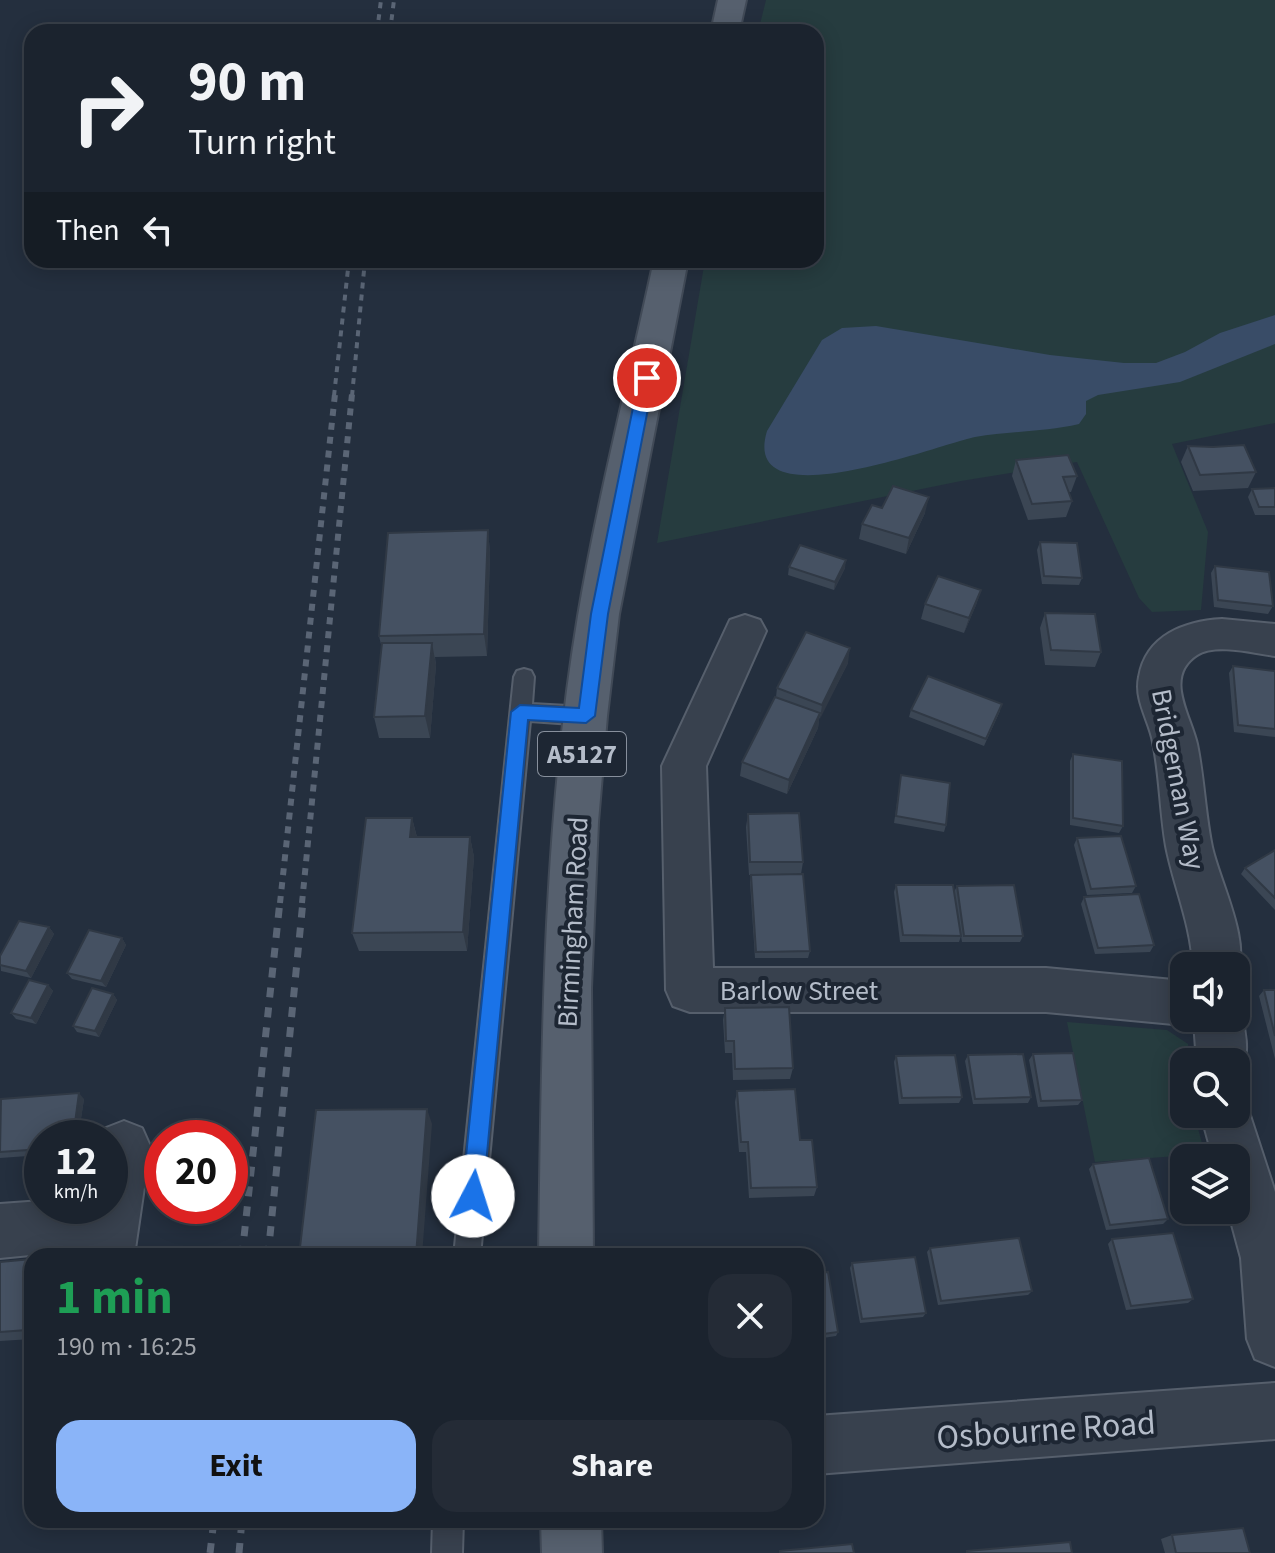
<!DOCTYPE html>
<html lang="en">
<head>
<meta charset="utf-8">
<style>
	body { margin:0; font-family:"Source Sans 3",sans-serif; background:#242b36; color:#f1f3f6; height:100vh; display:flex; flex-direction:column; font-size:30px; white-space:nowrap }
	* { box-sizing:border-box; margin:0 }
	p { font-size:26px; color:#a0a4aa }
	.icon { flex:none; width:44px; height:44px; fill:none; stroke:currentColor; stroke-width:2; stroke-linecap:round; stroke-linejoin:round }
	.map { position:relative; flex:1; overflow:hidden }
	.details { position:absolute; left:24px; top:1248px; width:800px; height:280px; display:flex; flex-direction:column; background:#1b232e; border-radius:24px; box-shadow:0 4px 20px #0003,0 0 0 2px #39404a }
	.details>* { flex:none }
	.hud { position:absolute; left:24px; top:24px; width:800px; height:244px; border-radius:24px; box-shadow:0 4px 20px #0003,0 0 0 2px #39404a; background:#1b232e; color:#f1f3f6; overflow:hidden }
	.controls { position:absolute; left:1170px; top:952px; display:grid; gap:16px }
	.controls a { display:grid; place-items:center; width:80px; height:80px; border-radius:16px; background:#1b232e; box-shadow:0 4px 20px #0003,0 0 0 2px #39404a; font-size:40px }
	.speed { position:absolute; left:24px; top:1120px; display:flex; gap:16px; font-size:40px; font-weight:700; text-align:center }
	.speed>* { display:grid; place-content:center; width:104px; height:104px; border-radius:50%; background:#1b232e; box-shadow:0 4px 20px #0003,0 0 0 2px #39404a; line-height:1 }
	.speed small { font-size:20px; font-weight:400 }
	.speed .limit { border:12px solid #d22; background:#fff; color:#111 }
	.pin { position:absolute; display:grid; place-items:center; width:68px; height:68px; color:#fff; margin:-34px; border:4px solid #fff; border-radius:50%; box-shadow:0 2px 8px #0007 }
	.me { position:absolute; width:88px; margin:-44px; rotate:5deg; stroke-linejoin:round; filter:drop-shadow(0 0 6px #0008) }
	.turn { display:flex; align-items:center; gap:28px; height:168px; padding:0 32px; font-size:36px }
	.turn .icon { width:104px; height:104px; stroke-width:2.5 }
	.turn b { display:block; font-size:56px; line-height:68px }
	.then { display:flex; align-items:center; height:76px; padding:0 32px; background:#0003; gap:16px; font-size:30px }
	.round { display:grid; place-items:center; flex:none; width:84px; height:84px; border-radius:24px; background:#242b36 }
	.summary { display:flex; align-items:center; justify-content:space-between; height:136px; padding:0 32px }
	h1 { font-size:48px; font-weight:700; line-height:60px; color:#1e9e55 }
	.cta { display:flex; gap:16px; margin-top:auto; padding:16px 32px }
	.cta a { flex:1; height:92px; border-radius:24px; background:#8ab4f8; color:#111; font-size:32px; font-weight:700; line-height:92px; text-align:center }
	.cta a+a { background:#242b36; color:#f1f3f6 }
	.map>svg:first-child { display:block }
	.green { fill:#263c3f }
	.water { fill:#394c67 }
	.lines { fill:none; stroke-linecap:round; stroke-linejoin:round }
	.lane-casing { stroke:#565f6c; stroke-width:4 }
	.street-casing { stroke:#565f6c; stroke-width:4 }
	.primary-casing { stroke:#414a57; stroke-width:4 }
	.lane { fill:#38414e; fill-rule:evenodd }
	.street { fill:#38414e; fill-rule:evenodd }
	.primary { fill:#56606e; fill-rule:evenodd }
	.rail-far2 { stroke:#5a6575; stroke-width:4; stroke-dasharray:6 6; stroke-linecap:butt }
	.rail-far1 { stroke:#5a6575; stroke-width:6; stroke-dasharray:7 7; stroke-linecap:butt }
	.rail { stroke:#5a6575; stroke-width:7; stroke-dasharray:10 10; stroke-linecap:butt }
	.wall { fill:#3b4654 }
	.shaded-wall { fill:#303945 }
	.building { fill:#455162; stroke:#303945; stroke-width:2 }
	.route { fill:#1a73e8; stroke:#114b97; stroke-width:2 }
	.labels { text-anchor:middle; stroke-width:8; stroke-linejoin:round; paint-order:stroke }
	.shield { fill:#1d2633; stroke:#878f9c; stroke-width:2 }
	.shield-label { font-size:26px; font-weight:bold; fill:#b4bcc9 }
	.street-label { font-size:28px; fill:#b4bcc9; stroke:#1d2633 }
	.near-street-label { font-size:34px; fill:#b4bcc9; stroke:#1d2633 }
</style>
</head>
<body>
<div class="map">
<svg width="1275" height="1553" viewBox="0 0 1275 1553">
	<rect width="100%" height="100%" fill="#242f3e"/>
	<path class="green" d="M766,0H1275V423L1172,444L1208,532L1201,610L1152,612L1139,598L1077,462L961,481L657,543L705,260H816V32H758Z
		M1067,1022L1167,1030L1188,1044L1189,1062H1184V1114H1194L1205,1154L1095,1162Z"/>
	<path class="water" d="M1275,315V344L1180,382L1098,395L1086,401V414L1079,424C1045,432 1009,431 975,437C940,444 739,523 767,431L822,340L842,328L876,326L1050,355L1124,363H1156L1185,352L1220,333Z"/>
	<g class="lines">
		<defs>
			<path id="lane" d="M524,669L531,671L534,677L532,704L586,707L594,710L597,716L594,722L586,725L530,721L480,1256H454L514,677L517,671Z
				M433,1520H463L462,1553H432Z"/>
			<path id="street" d="M745,615L760,620L766,631L706,766L713,968H1046L1184,981V1018H1236V1004C1247,1027 1250,1055 1240,1079L1236,1080V1062H1197L1194,1022L1184,1025L1046,1012H690L673,1006L666,990L662,766L730,620Z
				M1222,619L1275,624V656C1253,653 1216,643 1197,655C1163,677 1191,716 1197,744C1204,778 1205,813 1212,847C1220,883 1252,943 1236,977V966H1193C1191,924 1174,887 1166,846C1160,812 1160,776 1153,742C1149,720 1134,700 1139,677C1146,635 1185,621 1222,619Z
				M1236,1094L1244,1097L1275,1192V1367L1255,1359L1247,1339L1241,1258L1228,1210H1236V1158H1213L1201,1114H1236Z
				M124,1121L142,1128L150,1146L134,1256H80L81,1250L0,1258V1204L42,1201V1206H110V1138H102L106,1128Z
				M1275,1383V1439L816,1474V1416Z"/>
			<path id="primary" d="M718,0H746L739,32H711Z
				M654,260H688L619,614L607,716L598,822L591,988L593,1256H539C542,1042 543,827 578,616C598,497 629,377 654,260Z
				M541,1520H601L602,1553H542Z"/>
		</defs>
		<use href="#lane" class="lane-casing"/>
		<use href="#street" class="street-casing"/>
		<use href="#primary" class="primary-casing"/>
		<use href="#lane" class="lane"/>
		<use href="#street" class="street"/>
		<use href="#primary" class="primary"/>
		<path class="rail-far2" d="M377,32L381,0
			M390,32L394,0
			M334,396L349,260
			M352,396L365,260"/>
		<path class="rail-far1" d="M280,903L335,394
			M302,903L352,394"/>
		<path class="rail" d="M242,1256L280,901
			M268,1256L303,901
			M210,1553L214,1520
			M239,1553L242,1520"/>
	</g>
	<path class="wall" d="M1188,446L1256,472L1248,488L1193,491L1181,462Z
		M1016,460L1077,476L1071,492H1068L1072,501L1066,517L1028,520L1012,476Z
		M1275,488V515H1255L1248,497L1252,489Z
		M882,508L925,513L906,554L859,539L862,524Z
		M488,530L490,553L487,656L435,657L436,665L430,738H379L374,717L382,649L379,636Z
		M1040,542L1082,578L1079,585L1042,584L1037,550Z
		M1215,566L1273,606L1268,614L1214,607L1211,573Z
		M789,567L845,568L834,590L788,575Z
		M981,590L976,605L964,633L921,619L925,604Z
		M1045,613L1101,652L1095,667L1045,665L1040,628Z
		M848,663L819,719L818,728L787,794L740,776L742,762L776,697L777,688Z
		M1233,666L1275,671V737L1234,732L1229,673Z
		M911,710L1000,711L984,746L909,717Z
		M1073,754L1123,826L1119,833L1070,825V761Z
		M901,775L946,825L944,832L894,823Z
		M748,814L803,862L801,874L810,951L808,958H755L750,882L751,875H755H749L746,827Z
		M412,818L417,837H470L474,857L467,951H359L352,933Z
		M1077,838L1136,886L1132,893L1087,895L1074,845Z
		M1275,850V910L1241,874L1245,868Z
		M896,885L954,892L957,886L1023,936L1020,942H962L961,936L959,942H900L894,892Z
		M1084,897L1154,945L1150,952L1095,954L1081,904Z
		M49,927L54,934L31,978L1,971L0,956Z
		M122,938L126,945L106,987L72,979L67,973Z
		M48,985L53,991L36,1024L16,1019L11,1013Z
		M1264,990H1275V1059L1259,996Z
		M113,994L117,1000L99,1037L77,1032L73,1026Z
		M725,1008L793,1068L790,1079L733,1080L732,1053H725L723,1020Z
		M1033,1054L1082,1100L1078,1105L1038,1107L1029,1060Z
		M968,1055L1031,1097L1028,1103L973,1104L965,1061Z
		M896,1056L962,1097L959,1103L899,1104L894,1062Z
		M737,1091L800,1140L817,1187L814,1196L749,1198L746,1152H739L735,1102Z
		M84,1099L78,1138H42V1155L0,1158V1105Z
		M1093,1164L1168,1219L1163,1224L1106,1230L1089,1169Z
		M1112,1239L1193,1299L1188,1303L1126,1310L1108,1244Z
		M930,1248L1032,1291L1028,1295L938,1305L927,1252Z
		M32,1259V1339L0,1341V1262Z
		M852,1263L926,1313L923,1317L860,1323L850,1268Z
		M816,1274L838,1332L836,1336L816,1339Z
		M1172,1535L1250,1553H1165L1161,1539Z"/>
	<path class="shaded-wall" d="M929,497L925,513L906,554L909,538Z
		M488,530L490,553L487,656L484,634Z
		M846,560L845,568L834,590L835,582Z
		M981,590L976,605L964,633L969,618Z
		M432,643L436,665L430,738L425,716Z
		M850,648L848,663L820,719L822,705Z
		M820,713L818,728L787,794L789,780Z
		M412,818L417,838L410,837Z
		M470,837L474,857L467,951L463,932Z
		M49,927L54,934L31,978L26,971Z
		M122,938L126,945L106,987L101,981Z
		M48,985L53,991L36,1024L31,1018Z
		M113,994L117,1000L99,1037L95,1031Z
		M79,1093L84,1099L78,1138H73Z
		M427,1109L432,1124L422,1256H416Z
		M32,1295V1334L27,1330Z"/>
	<path class="building" d="M1244,445L1256,472L1200,475L1188,446L1213,447Z
		M1068,455L1077,476L1063,477L1072,501L1032,504L1016,460Z
		M893,486L929,497L909,538L862,524L872,505L882,508Z
		M1275,488V507H1259L1252,489Z
		M488,530L484,634L379,636L388,533Z
		M1040,542L1077,543L1082,578L1044,576Z
		M800,545L846,560L835,582L789,567Z
		M1215,566L1269,572L1273,606L1218,600Z
		M938,576L981,590L969,618L925,604Z
		M1045,613L1095,614L1101,652L1051,650Z
		M806,632L850,648L822,705L777,688Z
		M382,643H432L425,716L374,717Z
		M1233,666L1275,671V729L1238,725Z
		M928,676L1002,704L986,739L911,710Z
		M775,697L820,713L789,780L742,762Z
		M1073,754L1122,761L1123,826L1073,818Z
		M901,775L950,783L946,825L896,816Z
		M799,813L803,862H750L748,814Z
		M366,818H412L410,837H470L463,932L352,933Z
		M1121,836L1136,886L1091,889L1077,838Z
		M1275,850V898L1245,868Z
		M803,874L810,951L756,952L751,875Z
		M896,885H953L961,936L903,935Z
		M1014,885L1023,936H964L957,886Z
		M1139,894L1154,945L1098,948L1084,897Z
		M19,921L49,927L26,971L0,965V956Z
		M89,930L122,938L101,981L67,973Z
		M29,980L48,985L31,1018L11,1013Z
		M92,988L113,994L95,1031L73,1026Z
		M1264,990H1275V1036Z
		M789,1007L793,1068L735,1069L734,1041H726L725,1008Z
		M1073,1053L1082,1100L1041,1101L1033,1054Z
		M1023,1054L1031,1097L975,1099L968,1055Z
		M955,1055L962,1097L902,1098L896,1056Z
		M795,1089L800,1140H812L817,1187L751,1188L748,1142H741L737,1091Z
		M79,1093L73,1138H42V1149L0,1152L1,1099Z
		M427,1109L416,1256H299L316,1110Z
		M1149,1158L1168,1219L1110,1225L1093,1164Z
		M1173,1233L1193,1299L1131,1306L1112,1239Z
		M1019,1238L1032,1291L941,1301L930,1248Z
		M915,1257L926,1313L862,1319L852,1263Z
		M32,1259V1295L27,1330L0,1332V1262Z
		M828,1272L838,1332L816,1335V1274Z
		M1243,1528L1250,1553H1176L1172,1535Z
		M1070,1542L1072,1553H967V1551Z
		M852,1544L854,1553H780V1551Z"/>
	<path class="route" d="M647,373L654,378L608,614L595,716L586,723L528,720L483,1196L480,1203L473,1206L465,1203L462,1196L511,712L520,705L579,708L591,614L639,378Z"/>
	<g class="labels">
		<rect class="shield" x="538" y="732" width="88" height="44" rx="6"/>
		<g class="shield-label">
			<text x="582" y="763">A5127</text>
		</g>
		<g class="street-label">
			<text transform="translate(1179 779) rotate(79)" y="10">Bridgeman Way</text>
			<text transform="translate(572 922) rotate(-87)" y="10">Birmingham Road</text>
			<text x="799" y="1000">Barlow Street</text>
		</g>
		<g class="near-street-label">
			<text transform="translate(1046 1429) rotate(-4)" y="12">Osbourne Road</text>
		</g>
	</g>
</svg>
<div class="controls">
<a><svg class="icon" aria-label="sound" viewBox="0 0 24 24"><path d="M4 9h4l5-4v14l-5-4H4zM17 9q2 3 0 6"/></svg></a>
<a><svg class="icon" aria-label="search" viewBox="0 0 24 24"><circle cx="10" cy="10" r="6"/><path d="M15 15l6 6"/></svg></a>
<a><svg class="icon" aria-label="layers" viewBox="0 0 24 24"><path d="M12 4l9 5-9 5-9-5zM3 14l9 5 9-5"/></svg></a>
</div>
<div class="speed"><div>12<small>km/h</small></div><div class="limit">20</div></div>
<div class="pin" style="left:647px;top:378px;background:#d93025"><svg class="icon" aria-label="arrive" viewBox="0 0 24 24"><path d="M6 21V4h12l-3 4 3 4H6"/></svg></div>
<svg class="me" style="left:473px;top:1196px" viewBox="-20 -20 40 40"><circle r="19" fill="#fff"/><path d="M0-13L10 11 0 6-10 11z" fill="#1a73e8"/></svg>
<div class="hud">
<div class="turn"><svg class="icon" aria-label="right" viewBox="0 0 24 24"><path d="M7 20v-9h11M14 6l5 5-5 5"/></svg><div><b>90 m</b>Turn right</div></div>
<div class="then">Then<svg class="icon" aria-label="left" viewBox="0 0 24 24"><path d="M17 20v-9H6M10 6l-5 5 5 5"/></svg></div>
</div>
<section class="details">
<div class="summary"><div><h1>1 min</h1><p>190 m · 16:25</p></div><a class="round"><svg class="icon" aria-label="close" viewBox="0 0 24 24"><path d="M6 6l12 12M18 6L6 18"/></svg></a></div>
<div class="cta"><a>Exit</a><a>Share</a></div>
</section>
</div>
</body>
</html>
